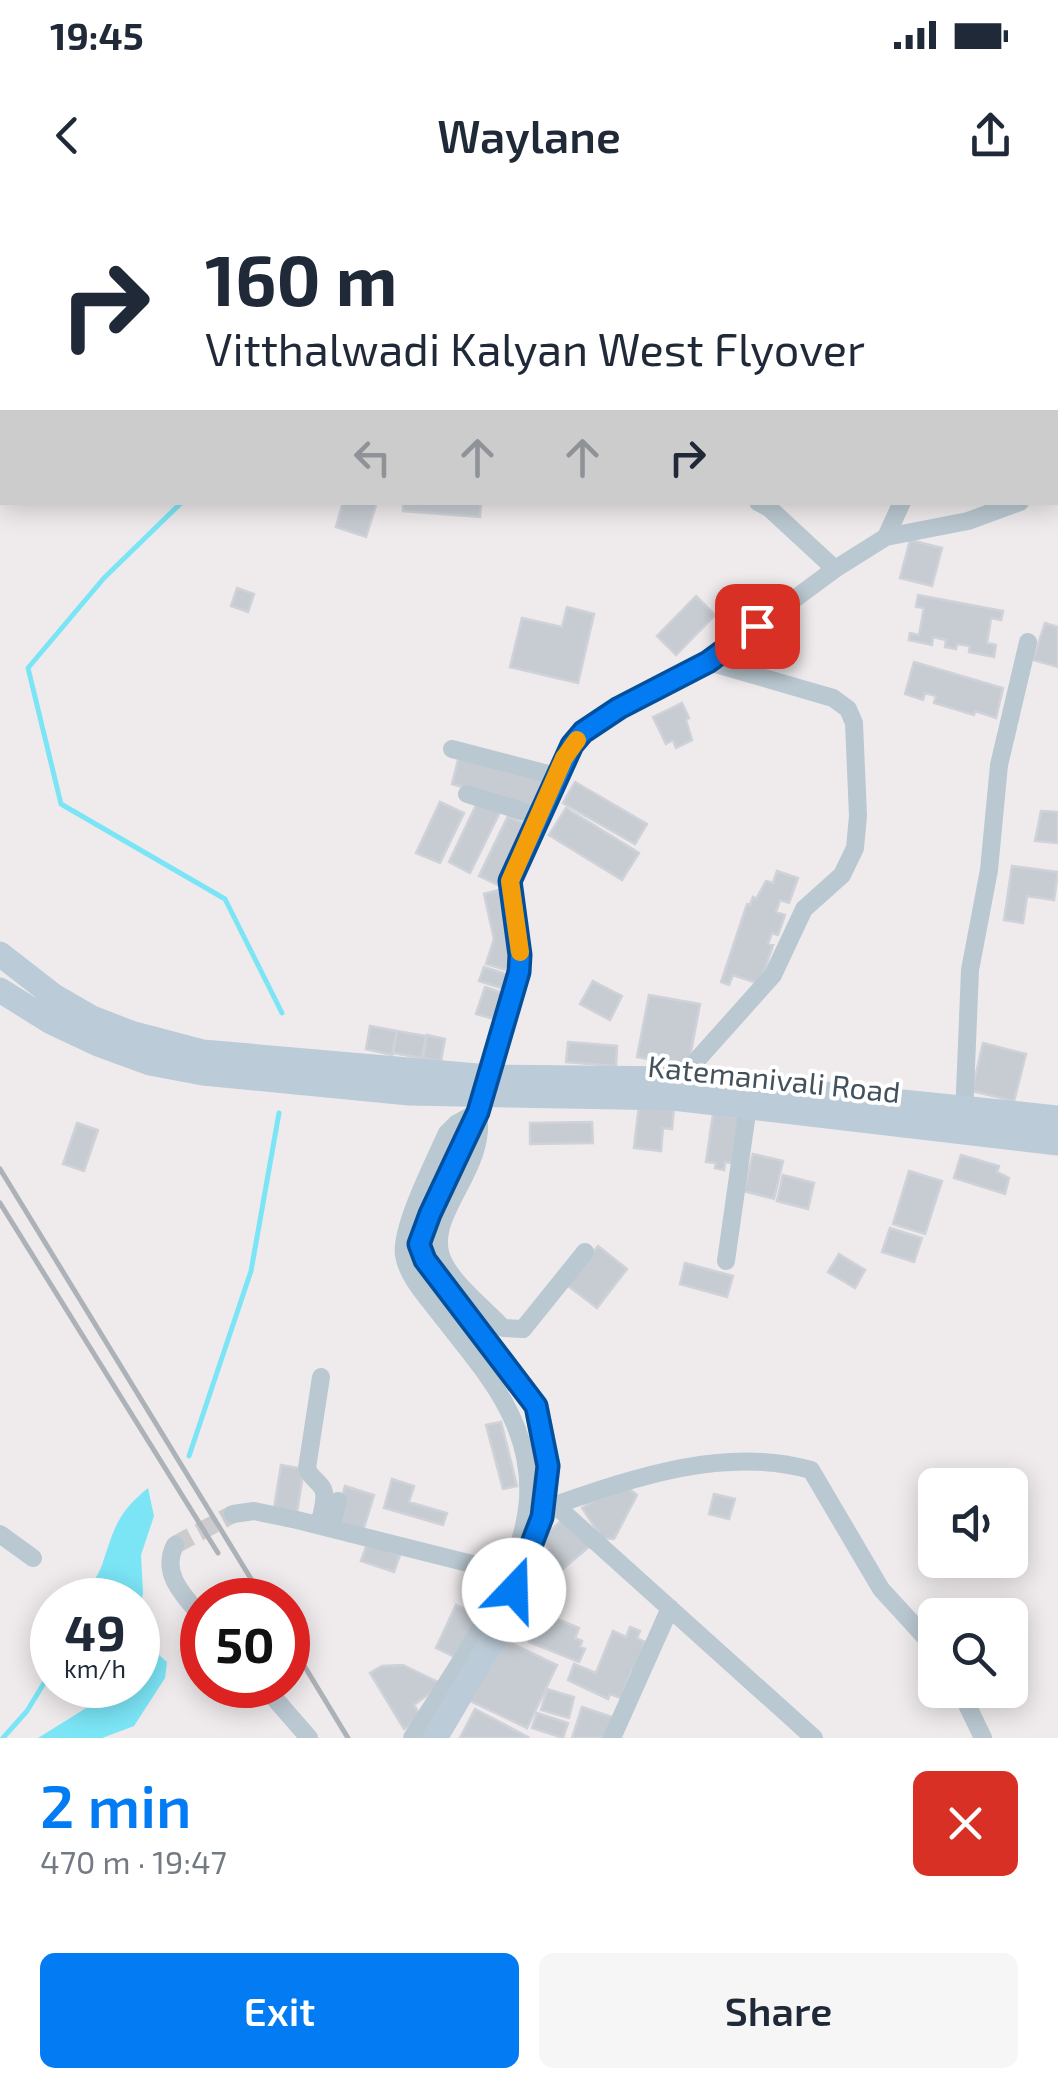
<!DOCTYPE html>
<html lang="en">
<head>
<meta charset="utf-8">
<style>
	body { margin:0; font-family:"Exo 2",sans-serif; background:#f6f6f7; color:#1f2937; height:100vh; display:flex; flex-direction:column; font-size:38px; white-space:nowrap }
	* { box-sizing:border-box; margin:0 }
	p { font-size:32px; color:#747a83 }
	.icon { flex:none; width:55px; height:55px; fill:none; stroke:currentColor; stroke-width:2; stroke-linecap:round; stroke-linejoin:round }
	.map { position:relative; height:1538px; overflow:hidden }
	.details { display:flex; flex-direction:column; background:#fff; flex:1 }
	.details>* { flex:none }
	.hud { position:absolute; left:0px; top:0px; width:1060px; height:305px; box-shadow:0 5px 25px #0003; background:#fff; color:#1f2937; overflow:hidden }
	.controls { position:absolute; left:918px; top:1268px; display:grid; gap:20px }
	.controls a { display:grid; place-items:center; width:110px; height:110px; border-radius:15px; background:#fff; box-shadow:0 5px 25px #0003; font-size:50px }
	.speed { position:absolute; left:30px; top:1378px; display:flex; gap:20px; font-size:50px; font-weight:700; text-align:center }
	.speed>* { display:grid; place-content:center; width:130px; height:130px; border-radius:50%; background:#fff; box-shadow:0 5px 25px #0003; line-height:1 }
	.speed small { font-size:25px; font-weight:400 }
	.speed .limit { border:15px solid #d22; background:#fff; color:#111 }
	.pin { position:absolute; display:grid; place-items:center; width:85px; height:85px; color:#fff; margin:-42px; border-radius:20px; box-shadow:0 5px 15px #0006 }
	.me { position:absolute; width:110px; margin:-55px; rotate:21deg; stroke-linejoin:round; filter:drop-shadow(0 0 8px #0008) }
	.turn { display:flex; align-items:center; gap:35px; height:210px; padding:0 40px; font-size:45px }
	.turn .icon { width:130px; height:130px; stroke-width:2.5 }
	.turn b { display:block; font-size:70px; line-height:85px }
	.lanes { display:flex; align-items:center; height:95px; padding:0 40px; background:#0003; justify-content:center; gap:50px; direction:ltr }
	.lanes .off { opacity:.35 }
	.round { display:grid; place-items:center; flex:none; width:105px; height:105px; border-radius:15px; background:#f6f6f7 }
	.summary { display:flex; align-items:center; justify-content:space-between; height:170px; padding:0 40px }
	h1 { font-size:60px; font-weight:600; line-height:75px; color:#037bf2 }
	.action { display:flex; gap:20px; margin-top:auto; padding:20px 40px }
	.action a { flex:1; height:115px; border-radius:15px; background:#037bf2; color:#fff; font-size:40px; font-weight:600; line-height:115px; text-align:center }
	.action a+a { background:#f6f6f7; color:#1f2937 }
	.status { display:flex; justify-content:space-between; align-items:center; height:70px; padding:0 50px; background:#fff; direction:ltr }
	.status svg { height:28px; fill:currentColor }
	header { display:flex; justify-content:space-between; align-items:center; height:130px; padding:0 40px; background:#fff; font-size:45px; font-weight:600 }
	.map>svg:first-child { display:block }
	.water { fill:#7be5f6 }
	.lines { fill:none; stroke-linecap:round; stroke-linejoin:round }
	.stream { stroke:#7be5f6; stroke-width:5 }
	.building { fill:#c7ccd2; stroke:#cfd2d9; stroke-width:2.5 }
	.street-tunnel { stroke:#cccccf; stroke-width:18; stroke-dasharray:18 9; stroke-linecap:butt }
	.street { stroke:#bac8d1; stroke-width:18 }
	.secondary { stroke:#bccbd8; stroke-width:25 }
	.rail { stroke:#adb2b8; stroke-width:5 }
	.secondary-bridge { stroke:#bccbd8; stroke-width:25 }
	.route-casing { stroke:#02509d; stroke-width:25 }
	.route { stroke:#037bf2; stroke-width:18 }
	.slow { stroke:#f59e0b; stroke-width:18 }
	.labels { text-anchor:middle; stroke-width:8; stroke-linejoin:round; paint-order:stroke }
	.street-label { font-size:30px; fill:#42515c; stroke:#fff }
</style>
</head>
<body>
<div class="status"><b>19:45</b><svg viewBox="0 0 49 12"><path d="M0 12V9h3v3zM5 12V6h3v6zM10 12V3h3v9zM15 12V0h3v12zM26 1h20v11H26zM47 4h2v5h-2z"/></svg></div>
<header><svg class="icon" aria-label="back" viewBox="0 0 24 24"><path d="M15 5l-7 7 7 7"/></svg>Waylane<svg class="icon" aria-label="share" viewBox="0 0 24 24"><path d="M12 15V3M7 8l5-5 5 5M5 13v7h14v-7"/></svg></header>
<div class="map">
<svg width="1058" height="1538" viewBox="0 0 1058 1538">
	<rect width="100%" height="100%" fill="#efebec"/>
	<path class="water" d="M148,1288L154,1316L141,1355L143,1393L139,1415L142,1440L167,1462L165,1478L134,1526L102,1538H38L99,1500L110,1485H138V1400H80C87,1389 98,1377 102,1365C114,1329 117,1313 148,1288Z"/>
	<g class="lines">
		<path class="stream" d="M95,0L98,2
			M182,302L104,378L28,468L61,604L225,699L282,813
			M189,1256L251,1071L279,913
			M3,1538L27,1511L52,1470"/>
	</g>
	<path class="building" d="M343,302H377L366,337L336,327Z
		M403,302H481L480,317L403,311Z
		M910,340L942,348L932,386L900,378Z
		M237,388L254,394L248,412L231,406Z
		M918,395L1003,411L1001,420L991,418L987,443L996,445L994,457L969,452L970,446L957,444L956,449L945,447L946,440L933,437L932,445L909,440L910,433L919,435L924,408L916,407Z
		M696,396L715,415L676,455L657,436Z
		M567,407L594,414L578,483L510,467L522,418L562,427Z
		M1045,423L1058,427V467L1033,460Z
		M914,462L1003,488L996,518L975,511L974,515L934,503L936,496L925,493L923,500L905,494Z
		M682,503L689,518L686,520L692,540L676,548L673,540L666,544L653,517Z
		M459,556L545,578L536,607L452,584Z
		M575,582L647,624L635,644L563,603Z
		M479,599L501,610L470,673L449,662Z
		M440,602L464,613L440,663L416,653Z
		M566,608L639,653L622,680L549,635Z
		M1041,611L1058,612V643L1035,641Z
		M508,616L527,625L498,685L479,676Z
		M1012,666L1058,672L1054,700L1027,696L1023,723L1004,720Z
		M777,671L798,678L789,703L780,700L776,712L785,715L778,735L772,733L768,744L773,745L760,784L733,775L729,785L721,782L747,704L750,705L753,697L756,699L766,681L773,683Z
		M502,689L514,745L506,770L486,764L494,739L484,694Z
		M484,767L509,775L504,789L479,781Z
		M593,781L622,796L610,820L580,804Z
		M485,787L503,793L494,819L476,814Z
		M649,795L700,804L688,867L637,857Z
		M370,826L397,831L392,855L366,849Z
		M397,831L426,836L422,858L393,853Z
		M427,835L445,839L441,861L423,858Z
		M568,842L617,846L616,866L566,862Z
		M983,843L1026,854L1014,901L972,891Z
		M639,905L674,908L672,929L663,928L661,951L634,948Z
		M713,914L739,918L732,963L725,962L724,970L715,968L716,963L706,962Z
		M592,922L593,943L530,944V923Z
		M77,923L98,930L84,971L63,964Z
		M753,954L783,961L774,999L744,991Z
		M961,955L999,966L997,972L1009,978L1005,994L954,978Z
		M909,971L942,981L925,1034L893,1024Z
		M783,975L814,983L808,1009L777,1001Z
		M890,1028L922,1038L914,1062L882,1052Z
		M598,1046L627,1069L597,1108L567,1085Z
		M839,1054L865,1070L855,1088L828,1072Z
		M685,1063L733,1076L727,1097L680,1084Z
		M501,1222L517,1286L503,1289L486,1225Z
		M281,1265L304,1269L297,1312L274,1308Z
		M392,1279L414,1286L409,1302L447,1313L443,1325L384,1308Z
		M345,1286L374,1295L363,1331L335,1322Z
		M627,1287L637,1295L614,1339L602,1338L582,1308L599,1298Z
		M714,1294L735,1299L729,1319L709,1314Z
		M566,1317L590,1346L539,1389L524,1371L550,1349L541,1338Z
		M367,1344L400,1355L394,1372L361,1361Z
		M456,1405L480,1416L459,1459L436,1448Z
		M547,1415L579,1428L575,1438L582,1441L580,1447L585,1449L579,1462L529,1442L536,1426L541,1428Z
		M630,1427L640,1431L637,1438L645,1442L636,1472L632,1471L624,1490V1499L610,1494L608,1499L568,1480L574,1464L596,1473L613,1431L626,1437Z
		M498,1437L557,1465L527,1528L468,1500Z
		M403,1465L442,1484L414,1505L421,1517L404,1529L370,1473L382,1466Z
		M547,1489L574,1497L569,1518L541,1510Z
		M582,1507L615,1518L608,1538H572Z
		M475,1509L528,1537L527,1538H460Z
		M537,1513L568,1523L563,1538L532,1528Z"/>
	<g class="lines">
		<path class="street-tunnel" d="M175,1345L233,1314"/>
		<path class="street" d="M566,2L567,0
			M985,2L986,0
			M0,100L2,98
			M1058,287V286
			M758,302L769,308L835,369
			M886,337L902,302
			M452,549L556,576
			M467,594L538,616
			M489,877L521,755L509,681L564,559L583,532L619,508L709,462L835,369L886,337L968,321L1020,302
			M680,879L773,775L804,709L842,675L855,648L858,616L854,523L848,509L833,498L709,462
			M964,916L970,770L989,670L999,565L1028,442
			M726,1061L748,906
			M533,1300L555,1305C636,1277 726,1246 811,1270L881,1389L935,1448
			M555,1305L814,1538
			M233,1314L254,1311L297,1320L508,1373
			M319,1325C321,1316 327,1298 323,1289C318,1280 310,1278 307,1268L321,1177
			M331,1328L338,1301
			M0,1334L33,1358
			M175,1345C160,1374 185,1397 202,1417
			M263,1485L309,1538
			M960,1490L983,1538
			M412,1538C453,1471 522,1380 528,1300C533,1222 484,1171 439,1113C427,1097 407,1076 404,1055C400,1028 435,960 447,933L456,924L478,912C489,973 418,1018 445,1065C458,1088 485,1109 503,1128L523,1129L585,1052
			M612,1538L670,1408"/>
		<path class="secondary" d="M0,754L54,796L92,818L131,833L203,852L489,877L680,879L1058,918
			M0,790L51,822L98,844L150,863L203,873L409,893L673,898L1058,943
			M459,953L478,912L487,881"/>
		<path class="rail" d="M0,969L264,1400
			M0,1003L218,1353
			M288,1439L348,1538"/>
		<path class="secondary-bridge" d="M435,1538L501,1426L542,1317L548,1265L536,1206L425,1060L419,1044L429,1014L459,953"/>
	</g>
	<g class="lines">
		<defs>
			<path id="route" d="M514,1390L542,1317L548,1266L536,1206L425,1060L419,1044L430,1014L478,912L519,772L520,755L510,681L572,545L583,532L619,508L708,462L757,426"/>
		</defs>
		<use href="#route" class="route-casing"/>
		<use href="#route" class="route"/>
		<path class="slow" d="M520,752L510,681L564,558L577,540"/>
	</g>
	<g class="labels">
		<g class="street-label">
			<text transform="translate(774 880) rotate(6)" y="10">Katemanivali Road</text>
		</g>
	</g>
</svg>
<div class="controls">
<a><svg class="icon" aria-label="sound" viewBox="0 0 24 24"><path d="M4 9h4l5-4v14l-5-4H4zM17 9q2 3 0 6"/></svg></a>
<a><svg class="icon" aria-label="search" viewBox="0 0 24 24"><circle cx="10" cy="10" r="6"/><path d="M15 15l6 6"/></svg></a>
</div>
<div class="speed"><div>49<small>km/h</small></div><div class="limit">50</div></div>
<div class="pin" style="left:757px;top:426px;background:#d93025"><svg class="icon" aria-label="arrive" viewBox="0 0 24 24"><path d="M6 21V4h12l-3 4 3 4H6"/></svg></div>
<svg class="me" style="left:514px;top:1390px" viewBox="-20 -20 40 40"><circle r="19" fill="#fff"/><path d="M0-13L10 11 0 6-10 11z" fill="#037bf2"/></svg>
<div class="hud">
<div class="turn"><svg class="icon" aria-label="right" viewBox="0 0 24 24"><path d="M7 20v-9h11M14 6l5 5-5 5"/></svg><div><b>160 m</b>Vitthalwadi Kalyan West Flyover</div></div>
<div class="lanes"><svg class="icon off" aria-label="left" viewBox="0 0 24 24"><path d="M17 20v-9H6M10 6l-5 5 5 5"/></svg><svg class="icon off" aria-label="ahead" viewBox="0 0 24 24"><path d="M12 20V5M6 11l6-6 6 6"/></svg><svg class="icon off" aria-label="ahead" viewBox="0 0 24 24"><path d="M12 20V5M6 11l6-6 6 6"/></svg><svg class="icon" aria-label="right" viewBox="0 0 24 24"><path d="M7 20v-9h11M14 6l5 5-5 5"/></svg></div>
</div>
</div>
<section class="details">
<div class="summary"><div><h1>2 min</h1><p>470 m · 19:47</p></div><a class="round" style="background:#d93025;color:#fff"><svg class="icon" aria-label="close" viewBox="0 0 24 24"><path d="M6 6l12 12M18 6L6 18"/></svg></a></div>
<div class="action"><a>Exit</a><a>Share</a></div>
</section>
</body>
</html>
